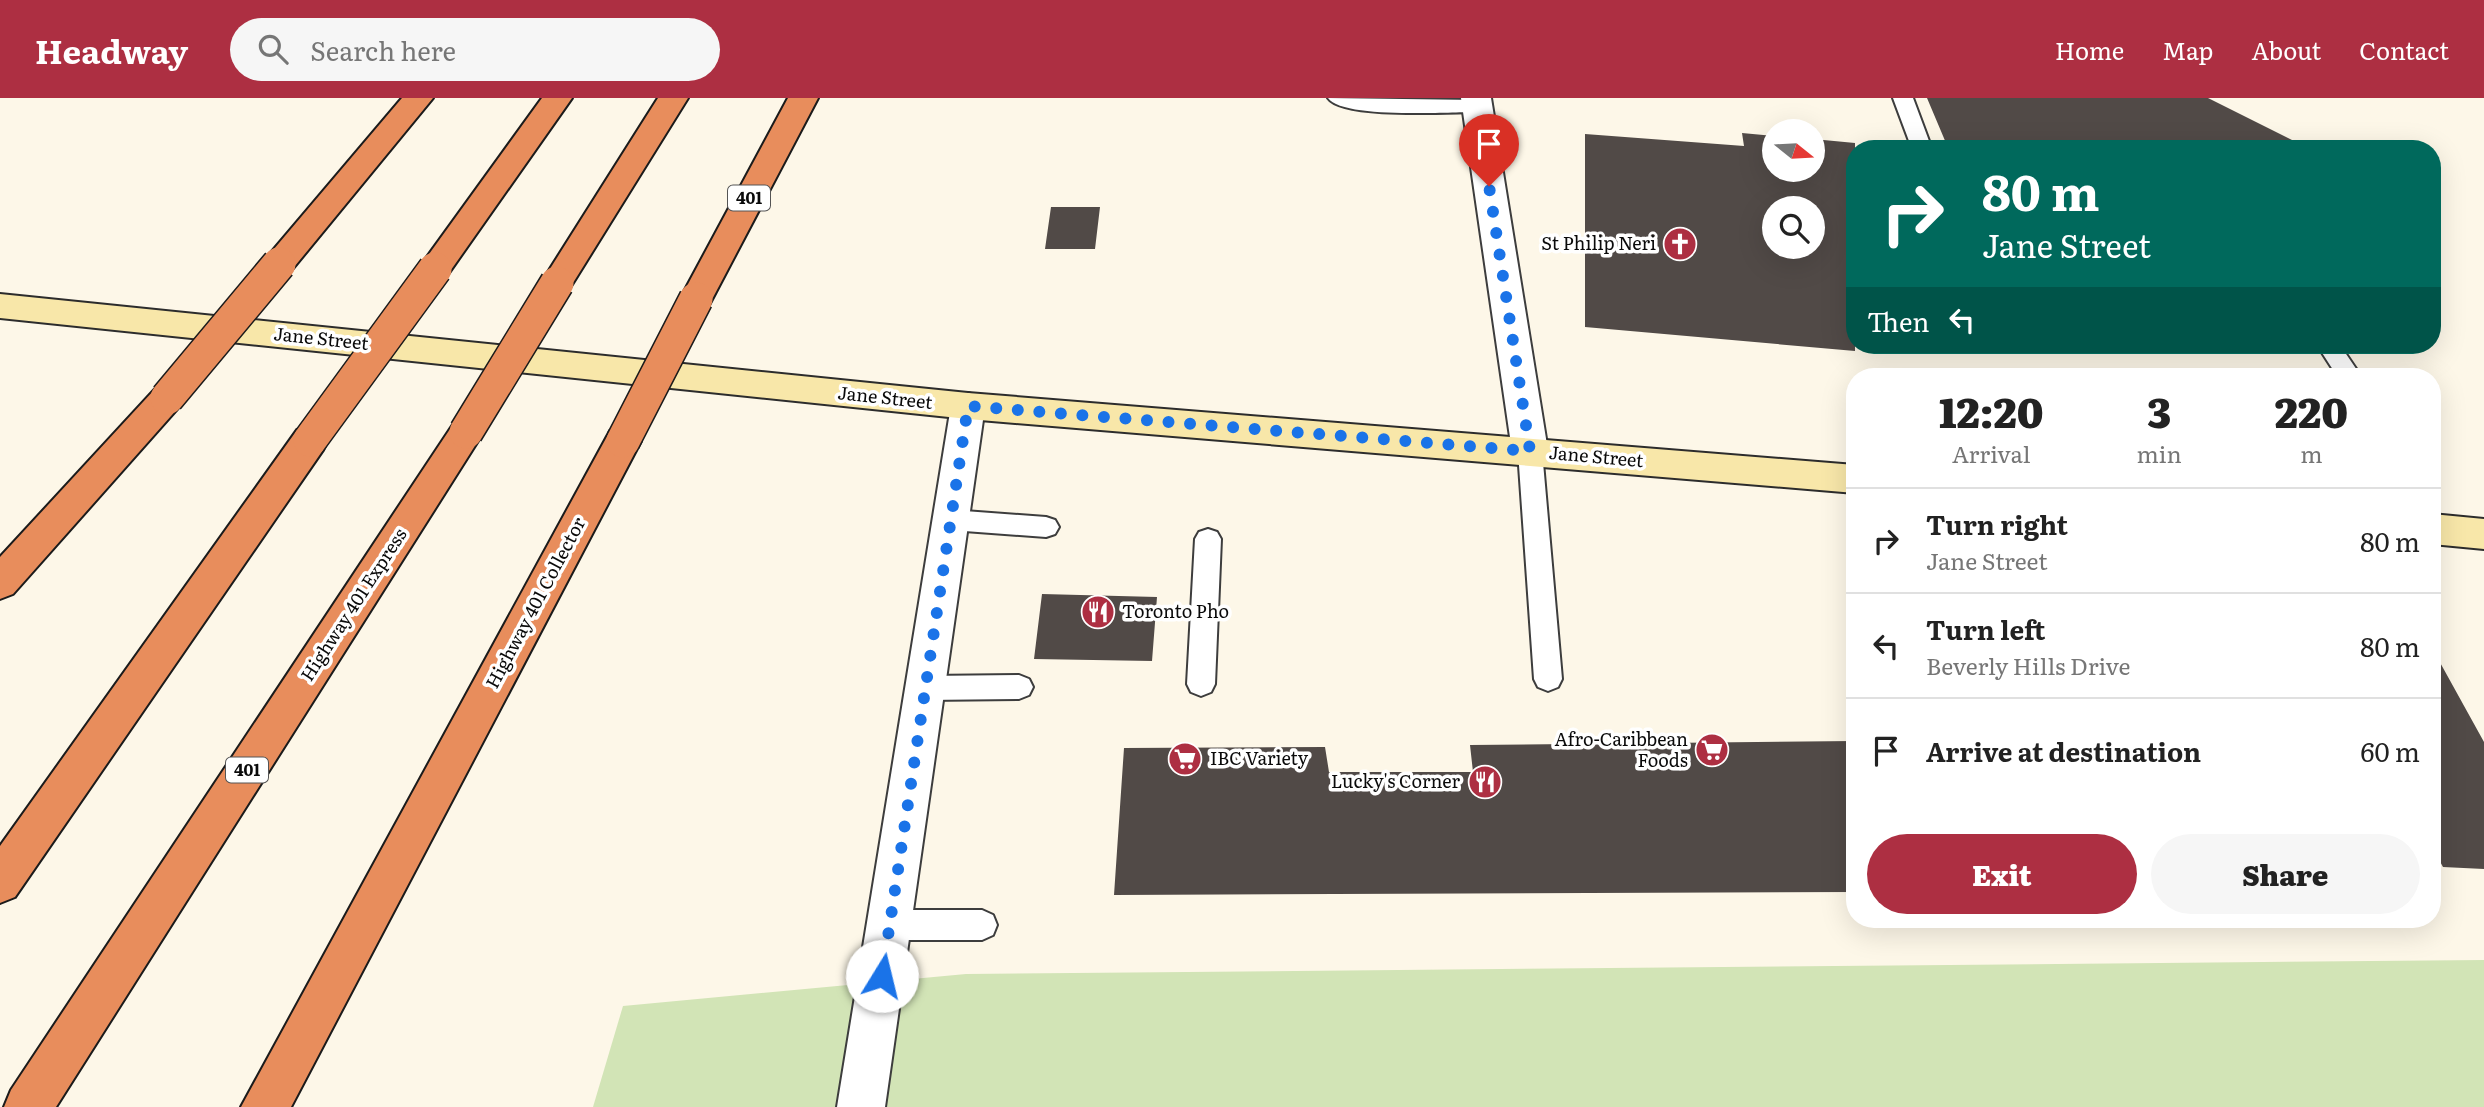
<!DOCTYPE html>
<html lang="en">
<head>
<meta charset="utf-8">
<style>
	body { margin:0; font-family:Literata,serif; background:#f6f6f6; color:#222; height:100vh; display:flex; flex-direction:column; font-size:26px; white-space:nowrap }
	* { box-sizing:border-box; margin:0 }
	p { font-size:23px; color:#767676 }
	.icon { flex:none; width:38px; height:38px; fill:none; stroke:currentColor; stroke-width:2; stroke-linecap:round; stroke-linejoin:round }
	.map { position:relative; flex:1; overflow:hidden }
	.drawer { position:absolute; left:1846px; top:270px; width:595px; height:560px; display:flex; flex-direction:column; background:#fff; border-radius:28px; box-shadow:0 7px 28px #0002 }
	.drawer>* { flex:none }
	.top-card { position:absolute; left:1846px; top:42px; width:595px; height:214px; border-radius:28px; box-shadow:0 7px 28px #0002; background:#00695c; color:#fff; overflow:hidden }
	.needle { width:46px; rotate:108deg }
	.buttons { position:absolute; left:1762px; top:21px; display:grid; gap:14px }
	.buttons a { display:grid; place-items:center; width:63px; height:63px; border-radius:50%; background:#fff; box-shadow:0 7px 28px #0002; font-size:35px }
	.pin { position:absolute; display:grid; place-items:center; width:60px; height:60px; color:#fff; margin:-72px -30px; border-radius:50% 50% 50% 0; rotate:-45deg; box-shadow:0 0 7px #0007 }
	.pin .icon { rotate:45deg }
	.me { position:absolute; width:77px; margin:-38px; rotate:9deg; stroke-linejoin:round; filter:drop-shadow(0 0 5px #0008) }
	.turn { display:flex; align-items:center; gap:24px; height:147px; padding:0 21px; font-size:32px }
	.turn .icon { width:91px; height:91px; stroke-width:2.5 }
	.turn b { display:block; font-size:49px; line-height:60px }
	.then { display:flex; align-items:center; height:66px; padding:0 21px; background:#0003; gap:14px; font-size:26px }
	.eta { display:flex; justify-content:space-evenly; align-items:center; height:119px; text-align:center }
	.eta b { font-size:42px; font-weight:800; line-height:49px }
	.primary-button { display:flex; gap:14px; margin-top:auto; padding:14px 21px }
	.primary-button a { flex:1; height:80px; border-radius:42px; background:#ad2f42; color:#fff; font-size:28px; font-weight:800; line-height:80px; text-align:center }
	.primary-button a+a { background:#f6f6f6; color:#222 }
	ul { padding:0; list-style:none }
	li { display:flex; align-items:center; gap:21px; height:105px; padding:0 21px; border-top:2px solid #e0e0e0 }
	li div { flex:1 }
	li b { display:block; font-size:26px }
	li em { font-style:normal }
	header { display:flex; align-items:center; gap:42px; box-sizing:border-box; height:98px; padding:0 35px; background:#ad2f42; color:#fff }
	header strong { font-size:33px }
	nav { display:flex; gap:38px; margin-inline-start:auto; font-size:24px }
	.search { width:490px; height:63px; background:#f6f6f6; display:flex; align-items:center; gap:18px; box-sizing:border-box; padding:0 24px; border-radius:38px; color:#767676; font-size:26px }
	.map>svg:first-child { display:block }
	.green { fill:#d2e4b6 }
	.building { fill:#514a47; fill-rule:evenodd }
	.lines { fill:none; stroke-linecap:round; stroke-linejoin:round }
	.service-casing { stroke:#3d3d3d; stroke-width:4 }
	.minor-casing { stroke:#3d3d3d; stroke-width:4 }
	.secondary-casing { stroke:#2c2c2c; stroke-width:4 }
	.motorway-casing { stroke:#1b1b1b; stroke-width:4 }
	.service { fill:#fff; fill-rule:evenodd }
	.minor { fill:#fff; fill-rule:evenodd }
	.secondary { fill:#f8e7a9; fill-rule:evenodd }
	.motorway { fill:#e88d5c; fill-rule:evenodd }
	.motorway-bridge-casing { stroke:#1b1b1b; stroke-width:36; stroke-linecap:butt }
	.motorway-bridge { stroke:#e88d5c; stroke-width:33 }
	.route { stroke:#1a73e8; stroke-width:12; stroke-dasharray:0 21.6 }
	.labels { text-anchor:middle; stroke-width:7; stroke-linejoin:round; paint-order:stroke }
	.shield { fill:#fff; stroke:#545454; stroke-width:2 }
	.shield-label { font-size:16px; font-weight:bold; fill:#0a0a0a }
	.poi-label { font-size:18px; fill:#0a0a0a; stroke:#fff; text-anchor:end }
	.street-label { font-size:18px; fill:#0a0a0a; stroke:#fff }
</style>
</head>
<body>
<header>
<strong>Headway</strong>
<div class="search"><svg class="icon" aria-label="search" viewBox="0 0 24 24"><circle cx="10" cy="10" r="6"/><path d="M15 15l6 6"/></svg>Search here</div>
<nav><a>Home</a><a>Map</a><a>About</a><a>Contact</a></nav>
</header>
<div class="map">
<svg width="2484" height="1009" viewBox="0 0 2484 1009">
	<rect width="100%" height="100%" fill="#fdf7e8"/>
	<path class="green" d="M2484,862V1009H593L623,908L966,876Z"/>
	<path class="building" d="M1927,0H2208L2310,51H2029L2025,43L1946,45Z
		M1742,35L1774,38V72H1813V41L1855,45V253L1585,229V36L1744,48ZM1774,110H1813V149H1774Z
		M1051,109H1100L1095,151H1045Z
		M1042,496L1157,499L1152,563L1034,561Z
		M2432,550L2484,644V771L2443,769L2432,749Z
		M1855,643V794L1114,797L1124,650L1325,649L1329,674H1473L1470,647Z"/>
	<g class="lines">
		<defs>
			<path id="service" d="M1328,0L1477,2L1484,4L1487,8L1484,12L1477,14C1449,14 1342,21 1328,0Z
				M1893,0H1913L1932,51H1912Z
				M2317,247H2340L2361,278H2337Z
				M1530,344L1539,346L1542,353L1562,581L1558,589L1548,593L1538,589L1534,581L1518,353L1521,346Z
				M951,412L1046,419L1055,422L1059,429L1055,436L1046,439L951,432L942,429L938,422L942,415Z
				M1208,431L1217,434L1221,441L1215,586L1211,594L1201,598L1191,594L1187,586L1195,441L1199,434Z
				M1019,577L1029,581L1033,589L1029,597L1019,601L925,602L915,598L911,590L915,582L925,578Z
				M889,812H982L993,817L997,827L993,837L982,842H889L878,837L874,827L878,817Z"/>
			<path id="minor" d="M1461,0H1491L1548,353L1543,363L1530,367L1517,363L1512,353Z
				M968,295L980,299L985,308L885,1009H837L951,308L956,299Z"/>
			<path id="secondary" d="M0,196L968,295L1855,367V395L968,321L0,220Z
				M2432,416L2484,421V451L2432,446Z"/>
			<path id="motorway" d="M402,0H433L290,174L279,177L268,174L263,166L268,158Z
				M542,0H572L446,179L435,182L424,179L419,171L424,163Z
				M658,0H688L568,193L557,196L546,193L541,185Z
				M788,0H818L708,209L696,213L684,209L680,201Z
				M167,287L179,291L184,300L179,309L13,496L0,501V459L155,291Z
				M466,321L478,325L484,334L478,343L56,1009H4L11,992L454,325Z
				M310,328L323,332L328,342L323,352L15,799L0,805V748L297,332Z
				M623,329L636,333L641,343L291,1009H241L610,333Z"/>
		</defs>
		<use href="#service" class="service-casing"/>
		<use href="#minor" class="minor-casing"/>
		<use href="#secondary" class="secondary-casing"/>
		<use href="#motorway" class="motorway-casing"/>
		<use href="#service" class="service"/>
		<use href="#minor" class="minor"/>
		<use href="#secondary" class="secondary"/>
		<use href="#motorway" class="motorway"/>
		<defs>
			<path id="motorway-bridge" d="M167,300L279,166
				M466,334L557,185
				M310,342L435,171
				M623,343L696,201"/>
		</defs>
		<use href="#motorway-bridge" class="motorway-bridge-casing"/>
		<use href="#motorway-bridge" class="motorway-bridge"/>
	</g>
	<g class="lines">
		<path class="route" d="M882,878L968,308L1530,353L1489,88"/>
	</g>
	<defs>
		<symbol id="church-disc" viewBox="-11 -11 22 22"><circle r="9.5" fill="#ad2f42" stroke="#fff"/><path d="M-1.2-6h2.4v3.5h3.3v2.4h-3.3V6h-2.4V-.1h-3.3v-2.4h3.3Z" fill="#fff"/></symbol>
		<symbol id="restaurant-disc" viewBox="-11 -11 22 22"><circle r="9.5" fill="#ad2f42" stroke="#fff"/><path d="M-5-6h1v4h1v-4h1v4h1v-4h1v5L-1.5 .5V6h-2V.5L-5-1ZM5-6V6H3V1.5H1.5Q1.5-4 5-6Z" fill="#fff"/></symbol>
		<symbol id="supermarket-disc" viewBox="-11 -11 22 22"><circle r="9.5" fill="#ad2f42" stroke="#fff"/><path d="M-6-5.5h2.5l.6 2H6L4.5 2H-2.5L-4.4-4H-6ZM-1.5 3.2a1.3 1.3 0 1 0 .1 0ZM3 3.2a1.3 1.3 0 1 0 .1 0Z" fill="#fff"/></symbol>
	</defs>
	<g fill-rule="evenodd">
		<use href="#church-disc" x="1661" y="127" width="38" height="38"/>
		<use href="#restaurant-disc" x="1079" y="495" width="38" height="38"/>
		<use href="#supermarket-disc" x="1693" y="633" width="38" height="38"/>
		<use href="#supermarket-disc" x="1166" y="642" width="38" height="38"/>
		<use href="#restaurant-disc" x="1466" y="665" width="38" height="38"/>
	</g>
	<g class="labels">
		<g class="shield">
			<rect x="728" y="87.5" width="42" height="25" rx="5"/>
			<rect x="226" y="659.5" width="42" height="25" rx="5"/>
		</g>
		<g class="shield-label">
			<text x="749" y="106">401</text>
			<text x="247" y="678">401</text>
		</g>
		<g class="poi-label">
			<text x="1656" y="152">St Philip Neri</text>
			<text x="1122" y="520" text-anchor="start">Toronto Pho</text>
			<text x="1688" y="648">Afro-Caribbean<tspan x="1688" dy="21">Foods</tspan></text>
			<text x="1210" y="667" text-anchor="start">IBC Variety</text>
			<text x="1460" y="690">Lucky's Corner</text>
		</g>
		<g class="street-label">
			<text transform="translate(321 241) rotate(6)" y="6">Jane Street</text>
			<text transform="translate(885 300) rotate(6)" y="6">Jane Street</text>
			<text transform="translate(1596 359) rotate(5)" y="6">Jane Street</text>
			<text transform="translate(536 505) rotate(-62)" y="6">Highway 401 Collector</text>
			<text transform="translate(354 507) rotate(-57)" y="6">Highway 401 Express</text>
		</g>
	</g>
</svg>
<div class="buttons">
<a><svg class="needle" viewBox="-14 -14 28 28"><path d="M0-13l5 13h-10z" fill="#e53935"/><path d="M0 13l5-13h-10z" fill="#767676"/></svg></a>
<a><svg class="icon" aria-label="search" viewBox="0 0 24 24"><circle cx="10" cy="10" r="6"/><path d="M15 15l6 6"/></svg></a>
</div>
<div class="pin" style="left:1489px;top:88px;background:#d93025"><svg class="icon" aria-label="arrive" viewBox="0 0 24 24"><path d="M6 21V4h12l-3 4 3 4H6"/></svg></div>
<svg class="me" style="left:882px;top:878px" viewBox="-20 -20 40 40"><circle r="19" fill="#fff"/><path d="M0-13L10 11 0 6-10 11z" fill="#1a73e8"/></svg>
<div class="top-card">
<div class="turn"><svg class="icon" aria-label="right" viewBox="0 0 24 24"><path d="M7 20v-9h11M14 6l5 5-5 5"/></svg><div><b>80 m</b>Jane Street</div></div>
<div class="then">Then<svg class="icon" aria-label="left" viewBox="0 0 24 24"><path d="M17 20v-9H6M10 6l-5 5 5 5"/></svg></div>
</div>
<section class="drawer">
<div class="eta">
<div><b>12:20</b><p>Arrival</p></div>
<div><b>3</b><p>min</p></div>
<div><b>220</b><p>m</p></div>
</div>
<ul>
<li><svg class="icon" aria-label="right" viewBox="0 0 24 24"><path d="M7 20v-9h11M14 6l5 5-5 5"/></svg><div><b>Turn right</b><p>Jane Street</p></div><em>80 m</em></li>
<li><svg class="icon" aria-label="left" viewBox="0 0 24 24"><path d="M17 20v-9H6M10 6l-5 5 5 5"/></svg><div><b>Turn left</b><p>Beverly Hills Drive</p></div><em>80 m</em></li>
<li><svg class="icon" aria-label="arrive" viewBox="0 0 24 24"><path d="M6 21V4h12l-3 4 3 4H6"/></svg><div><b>Arrive at destination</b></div><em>60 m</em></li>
</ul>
<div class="primary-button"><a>Exit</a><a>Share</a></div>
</section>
</div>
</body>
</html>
